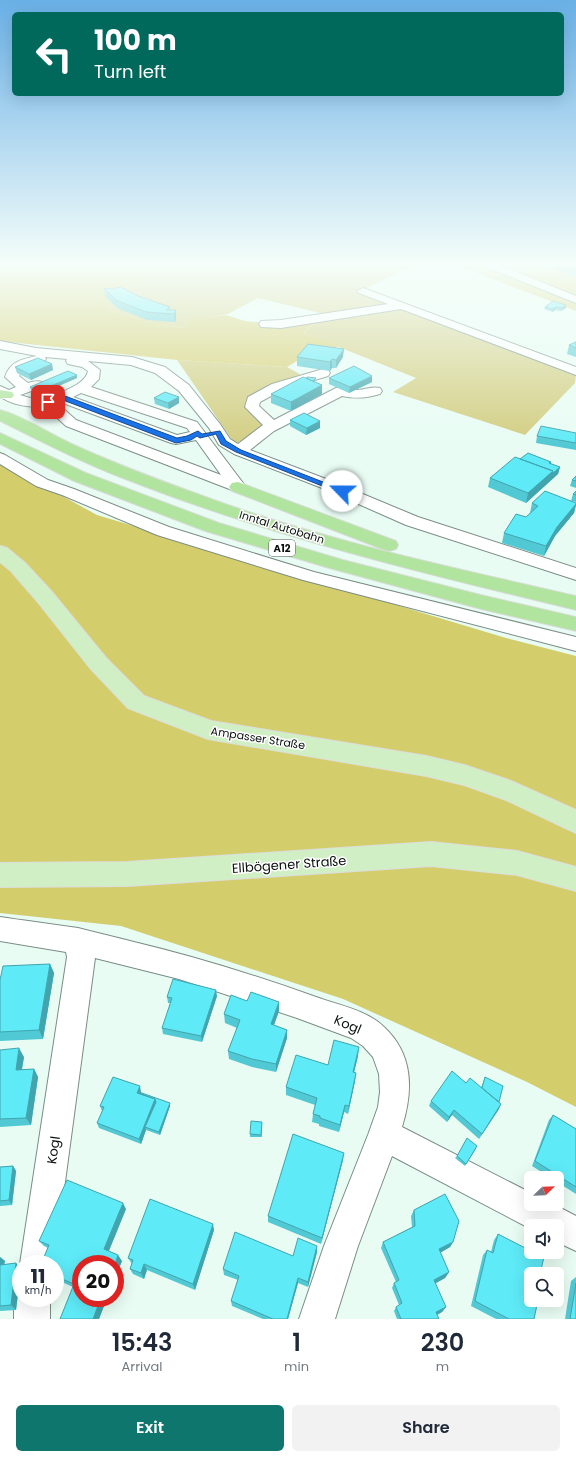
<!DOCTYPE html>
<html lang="en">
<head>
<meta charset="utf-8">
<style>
	body { margin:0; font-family:Poppins,sans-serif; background:#f2f2f3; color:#1f2937; height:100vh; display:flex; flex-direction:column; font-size:15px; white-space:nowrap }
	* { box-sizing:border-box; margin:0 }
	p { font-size:13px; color:#747a83 }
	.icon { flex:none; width:22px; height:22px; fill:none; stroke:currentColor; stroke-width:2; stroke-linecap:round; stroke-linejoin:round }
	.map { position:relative; height:1319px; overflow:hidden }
	.side { display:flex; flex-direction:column; background:#fff; flex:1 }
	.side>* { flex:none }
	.banner { position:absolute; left:12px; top:12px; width:552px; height:84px; border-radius:6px; box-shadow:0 4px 16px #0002; background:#00695c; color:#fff; overflow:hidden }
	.needle { width:26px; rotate:67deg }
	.buttons { position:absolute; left:524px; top:1171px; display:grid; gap:8px }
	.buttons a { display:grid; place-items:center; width:40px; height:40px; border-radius:6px; background:#fff; box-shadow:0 4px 16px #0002; font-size:20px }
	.speed { position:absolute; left:12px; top:1255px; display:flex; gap:8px; font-size:20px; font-weight:700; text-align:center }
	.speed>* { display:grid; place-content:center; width:52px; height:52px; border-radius:50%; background:#fff; box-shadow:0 4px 16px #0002; line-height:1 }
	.speed small { font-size:10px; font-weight:400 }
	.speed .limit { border:6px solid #d22; background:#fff; color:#111 }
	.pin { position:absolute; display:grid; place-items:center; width:34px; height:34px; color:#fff; margin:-17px; border-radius:8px; box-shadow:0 2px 6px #0006 }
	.me { position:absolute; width:44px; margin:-22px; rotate:293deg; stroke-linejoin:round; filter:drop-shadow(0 0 3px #0008) }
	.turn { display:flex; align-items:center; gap:14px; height:84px; padding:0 16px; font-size:18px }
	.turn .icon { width:52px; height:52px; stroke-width:2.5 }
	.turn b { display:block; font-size:28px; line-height:34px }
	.eta { display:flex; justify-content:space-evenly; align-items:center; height:68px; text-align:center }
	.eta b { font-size:24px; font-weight:600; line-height:28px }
	.button { display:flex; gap:8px; margin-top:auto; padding:8px 16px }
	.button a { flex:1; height:46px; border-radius:6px; background:#0f766e; color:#fff; font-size:16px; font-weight:600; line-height:46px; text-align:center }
	.button a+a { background:#f2f2f3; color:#1f2937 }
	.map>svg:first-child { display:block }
	.green { fill:#d2cd80 }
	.forest { fill:#d4cd6c }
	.water { fill:#4babe2 }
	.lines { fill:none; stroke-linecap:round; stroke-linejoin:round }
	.minor-casing { stroke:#7a8d86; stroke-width:2 }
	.major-casing { stroke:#ddd; stroke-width:2 }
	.highway-casing { stroke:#ddd; stroke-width:2 }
	.minor { fill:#fff; fill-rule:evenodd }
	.major { fill:#d0efc5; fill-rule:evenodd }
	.highway { fill:#b0e49f; fill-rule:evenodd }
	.wall { fill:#51c9d4 }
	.shaded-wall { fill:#42a4ad }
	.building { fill:#5eeaf7; stroke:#42a4ad }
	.route { fill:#1a73e8; stroke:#114b97 }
	.labels { text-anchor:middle; stroke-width:3; stroke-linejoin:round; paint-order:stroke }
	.shield { fill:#fff; stroke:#535756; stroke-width:1 }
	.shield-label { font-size:10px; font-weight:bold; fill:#090f0d }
	.street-label { font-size:11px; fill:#090f0d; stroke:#fff }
	.near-street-label { font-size:13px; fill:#090f0d; stroke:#fff }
</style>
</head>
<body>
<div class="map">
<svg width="576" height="1319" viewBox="0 0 576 1319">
	<rect width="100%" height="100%" fill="#e8fcf4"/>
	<path class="green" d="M98,264H415L363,290L406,311L576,375L575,383L525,435L393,392L416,378L304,333L324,314L258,298L228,314L206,318L270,323L233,331L124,339L0,266L113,319L183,329L190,320L182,328L146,322L111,310L103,296L137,282L120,268Z
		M177,360L287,367L300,374L255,402L277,421L235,444Z"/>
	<path class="forest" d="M0,264H98L137,273V282L103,296L111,310L146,322L182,328L190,320L226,315L264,327L319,318L304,333L340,346L307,355L287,367L177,360L0,341Z
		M453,264H484L576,303V311Z
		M495,264H543L576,277V298Z
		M0,462L97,515L506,638L576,656V1107L527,1082L343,999L121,926L0,913Z"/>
	<path class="water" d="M543,264H576V277Z"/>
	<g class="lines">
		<defs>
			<path id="minor" d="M483,264H497L576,296V303L484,266Z
				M363,288L576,367V375L401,309L281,328L261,327L259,324L261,321L281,320L388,304L359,293L357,291Z
				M0,341L36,348L132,357L165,367L189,385L220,424L230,439L238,444L263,425L245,407L248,397L272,384L323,369L328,370L330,373L328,376L282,390L260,402L259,406L274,420L336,388C343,386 349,390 356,390C364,390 372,386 380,388L382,391L380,394C367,398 356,399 342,396L274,431L250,450L334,482L418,517L576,568V580L406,525L322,488L234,454L219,445L209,428L179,391L155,373L131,365L88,361L100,370L99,379L91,387L197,422L246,487L244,490L238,492L232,490L66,426L44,406C31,408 10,405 0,396V386L9,390L16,387L5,377C10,361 23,359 37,356L0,349ZM45,357L67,359L66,361L68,364L82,367L88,371C86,382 71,388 62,392C49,385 43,378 28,383L19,376L23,369L44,362L46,359ZM37,389L50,396L30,398L20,395ZM81,393L187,428L190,432L177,435L73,397ZM60,402L171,443L176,444L196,440L221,475L76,420L57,403Z
				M0,453L5,455L48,480L74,489L169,527L314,572L576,637V651L303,580L157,535L62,495L36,486L0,464Z
				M0,917C26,921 52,924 78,928C95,932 113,937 130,941C193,956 255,975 316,997C338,1005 367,1010 384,1027C414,1055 413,1091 402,1127L531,1193V1204H553L576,1216V1251L557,1242V1226H531V1229L392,1156L358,1246L335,1319H299L324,1246L368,1135L378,1107L380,1092L379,1074L373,1057L363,1046L351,1038L297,1018L179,979L95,958L54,1264H21V1267L20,1264L67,957L66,952L0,941Z
				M19,1285H21V1298H50V1319H14V1298Z"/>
			<path id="major" d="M0,546L7,548L25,563L51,591L106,658L144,696L211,721L426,756L464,765L511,781L576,810V833L506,800L464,785L426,776L208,739L128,708L90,668L37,601L11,571L0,562Z
				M431,842L517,851L576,867V891L517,875L431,866L127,886L0,887V863L127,862Z"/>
			<path id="highway" d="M0,390L12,392L14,395L12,398H0Z
				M0,410C23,416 52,435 74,445C120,466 167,483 214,500C331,542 455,568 576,596V610C426,574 277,538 133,482C87,465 44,443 0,421Z
				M0,433L86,473L219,523L343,560L481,595L576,617V631L481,609L329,568L205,531L74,481L0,444Z
				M238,482L396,541L398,545L396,549L389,551L382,549L232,491L229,487L232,483Z"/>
		</defs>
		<use href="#minor" class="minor-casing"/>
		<use href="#major" class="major-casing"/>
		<use href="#highway" class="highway-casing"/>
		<use href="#minor" class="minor"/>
		<use href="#major" class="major"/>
		<use href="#highway" class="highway"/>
	</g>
	<path class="wall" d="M104,288L138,296L170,307V310H176V319L175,322L147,320L117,308L105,296Z
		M553,301L566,308L561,311L555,310L553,312L544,309L545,307Z
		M576,342V357L567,354L569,345Z
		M297,357H343L336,368H332L330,371L297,366Z
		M52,364L53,370L31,380L17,373L15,367Z
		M77,375V378L40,394L31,390L30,387Z
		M306,378H316L315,382L322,385V394L291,411L271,403V394Z
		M329,378L372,382L349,393L329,384Z
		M179,397V403L169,409L155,404L154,398Z
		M290,420L320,421V428L306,435L290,426Z
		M576,433V450L536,443L537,436Z
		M520,459L551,462L550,464L560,467L558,474L526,503L488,487L490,478Z
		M576,476V488L570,486L572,480Z
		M576,491V502L571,501L573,494Z
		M532,503H576V506L574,513L555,536L544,556L502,543L504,533L526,517L530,513Z
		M50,964L54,973L43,1039L0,1041V980Z
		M217,996L202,1042L163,1034L162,1028L171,1003H168L167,997Z
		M247,1001L279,1011L274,1025L287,1030V1038L276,1072L252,1067L229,1059L228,1051L237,1028L225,1023L224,1014Z
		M0,1050L24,1057L22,1070L34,1069L38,1077L31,1125L0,1127Z
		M358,1056L354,1073L355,1081L348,1114L344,1112L339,1132L319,1126V1124L312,1122L313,1114L315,1105L286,1095V1087L328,1065Z
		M485,1077L499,1102V1109L479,1139L452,1115L447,1122L429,1106L431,1101L466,1083L481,1088Z
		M141,1092V1093L170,1106L160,1135L146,1130L141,1144L99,1128L97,1123L102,1111L100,1106Z
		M553,1115L576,1129V1194L557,1182V1178H551L532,1166L549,1120Z
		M262,1122V1137H250V1134Z
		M476,1149L465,1166L455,1158L457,1156Z
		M343,1160L321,1244L268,1222V1216Z
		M13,1166L16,1171L12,1205L0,1206V1167Z
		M126,1209L109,1251L122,1261L115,1278V1264L107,1298L99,1319H60L73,1287L55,1279V1264L48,1248L44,1246L39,1241Z
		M414,1210L453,1242L450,1247L440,1253L449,1272L445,1278L435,1283L446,1307L442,1312L437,1315L439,1319H397L394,1311L396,1307L399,1305L392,1288L394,1283L396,1282L381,1248L383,1242L412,1227L411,1216Z
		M214,1230L195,1290L147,1270L144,1279L133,1274L130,1269L132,1264L128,1258Z
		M498,1234L540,1274L534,1319H496L471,1306L483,1255L487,1250L491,1252L494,1240Z
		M317,1246V1252L308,1287L298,1283L288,1319H263L232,1306L231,1301L238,1280L224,1275L223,1269L293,1256Z
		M0,1257L5,1261L4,1264L21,1269L16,1310L0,1311Z
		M576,1277V1319H565L571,1281Z"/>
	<path class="shaded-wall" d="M566,305V308L561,311L562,308Z
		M556,307L555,310L553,312V309Z
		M176,310V319L175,322L174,314Z
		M344,349L343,357L336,368V360Z
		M332,359V368L330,371V362Z
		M52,364L53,370L31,380L29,374Z
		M77,375V378L40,394L39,391Z
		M372,376V382L349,393L350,387Z
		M322,385V394L291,411V402Z
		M179,397V403L169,409L168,403Z
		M320,421V428L306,435L307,428Z
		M560,467L558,474L526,503L528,493L553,471Z
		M576,504L574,513L555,536L544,556L546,546L557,527Z
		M50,964L54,973L43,1039L39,1030Z
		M216,990L217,996L202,1042L201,1036Z
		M279,1002V1011L271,1033V1024Z
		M287,1030V1038L276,1072V1064Z
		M359,1047L358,1056L352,1080L353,1072Z
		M19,1048L24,1057L20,1078L16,1070Z
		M34,1069L38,1077L31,1125L26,1118Z
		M356,1073L355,1081L348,1114L349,1106Z
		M140,1086L141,1092L140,1096L137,1093Z
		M155,1099L157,1104L145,1127L146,1130L141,1144L139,1139Z
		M170,1103V1106L160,1135L159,1132Z
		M501,1104L499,1109L479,1139L482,1134Z
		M345,1105L344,1112L339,1132L340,1125Z
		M454,1110L452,1115L447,1122L449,1117Z
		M344,1153L343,1160L321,1244L322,1238Z
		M13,1166L16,1171L12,1205L9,1200Z
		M123,1203L126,1209L107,1255L104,1249Z
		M213,1224L214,1230L195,1290L193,1284Z
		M453,1242L450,1247L436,1255L439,1249Z
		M317,1246V1252L308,1287V1282Z
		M118,1255L122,1261L115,1278V1264Z
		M0,1257L5,1261L3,1270L0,1268Z
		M16,1263L21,1269L16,1310L11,1305Z
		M144,1264L147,1270L144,1279L141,1273Z
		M449,1272L445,1278L431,1286L434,1280Z
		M298,1278V1283L288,1319H287Z
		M101,1298H107L99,1319H93Z
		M446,1307L442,1312L433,1317L436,1312Z"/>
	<path class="building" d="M121,287L138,296L170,307L166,310H176L174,314L146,312L116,300L104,288L112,289Z
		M553,301L566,305L562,308L556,307L553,309L545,307Z
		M576,342V348L569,345Z
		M308,344L344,349L336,360L332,359L330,362L297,357Z
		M38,358L52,364L29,374L15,367Z
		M354,366L372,376L350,387L329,378Z
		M68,371L77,375L39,391L30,387Z
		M303,377L322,385L291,402L271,394Z
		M307,377L316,378L313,381L306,378Z
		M165,392L179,397L168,403L154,398Z
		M304,413L320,421L307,428L290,420Z
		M541,426L576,433V443L537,436Z
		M528,453L551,462L549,463L560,467L552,474L553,471L520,459Z
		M515,457L553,471L528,493L490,478Z
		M576,476V481L572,480Z
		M545,491L576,503V504L557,527L546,546L504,533L516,514L526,517L538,506L532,503Z
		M576,491V495L573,494Z
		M50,964L39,1030L0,1032V980L3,966Z
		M173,979L216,990L201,1036L162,1028L172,998L167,997Z
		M251,992L279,1002L271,1024L287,1030L276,1064L252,1059L228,1051L240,1020L224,1014L231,995L247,1001Z
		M334,1040L359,1047L353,1072L356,1073L349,1106L345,1105L340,1125L320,1118V1116L313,1114L317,1098L286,1087L296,1055L328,1065Z
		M19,1048L16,1070L34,1069L26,1118L0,1119V1050Z
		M452,1071L466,1083L470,1078L501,1104L482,1134L454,1110L449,1117L431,1101Z
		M113,1077L140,1086L137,1093L155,1099L139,1139L97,1123L104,1107L100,1106Z
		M485,1077L503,1086L499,1102L482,1088Z
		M139,1092L170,1103L159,1132L145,1127L156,1102L155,1099L139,1093Z
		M553,1115L576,1129V1187L535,1161Z
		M251,1121L262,1122L261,1135L250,1134Z
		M293,1134L344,1153L322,1238L268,1216Z
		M467,1138L477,1146L466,1164L457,1156Z
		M13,1166L9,1200L0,1201V1167Z
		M67,1180L123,1203L104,1249L118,1255L115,1264H81V1298H101L93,1319H60L74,1284L55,1276V1264H41L49,1245L39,1241Z
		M445,1194L459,1221L453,1242L439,1249L449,1272L434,1280L446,1307L436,1312L439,1319H401L396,1307L402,1303L394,1283L399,1280L383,1242L415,1226L414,1210Z
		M150,1199L213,1224L193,1284L144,1264L141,1273L130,1269L133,1260L128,1258Z
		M235,1232L293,1256L298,1238L317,1246L308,1282L298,1278L287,1319H273L231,1301L239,1276L223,1269Z
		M498,1234L531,1251V1252H534L544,1257L540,1274H531V1300H538L534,1319H509L475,1301L487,1250L493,1253Z
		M16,1263L11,1305L0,1306V1265Z
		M576,1283V1319H570Z"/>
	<linearGradient id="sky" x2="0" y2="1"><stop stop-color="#69b0e6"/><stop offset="0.59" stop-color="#f5fefa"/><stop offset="1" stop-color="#f5fefa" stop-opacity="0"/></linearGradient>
	<rect width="576" height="448" fill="url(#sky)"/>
	<path class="route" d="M61,396H65L177,438L187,436L198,431L202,434L220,431L226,441L241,450L346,491L345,493H340L236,452L221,444L216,434L200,438L197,436L191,440L176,443L63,400L48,404L44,402Z"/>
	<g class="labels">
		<rect class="shield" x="269" y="540" width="26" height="16" rx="3"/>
		<g class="shield-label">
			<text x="282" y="552">A12</text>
		</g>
		<g class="street-label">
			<text transform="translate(282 527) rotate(17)" y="4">Inntal Autobahn</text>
			<text transform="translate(258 738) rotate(9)" y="4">Ampasser Straße</text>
		</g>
		<g class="near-street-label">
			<text transform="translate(289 864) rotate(-4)" y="5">Ellbögener Straße</text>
			<text transform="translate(348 1024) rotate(23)" y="5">Kogl</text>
			<text transform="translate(53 1150) rotate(-82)" y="5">Kogl</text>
		</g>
	</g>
</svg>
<div class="buttons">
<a><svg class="needle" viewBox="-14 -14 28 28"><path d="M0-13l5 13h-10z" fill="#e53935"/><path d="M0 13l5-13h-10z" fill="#747a83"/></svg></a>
<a><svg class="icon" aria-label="sound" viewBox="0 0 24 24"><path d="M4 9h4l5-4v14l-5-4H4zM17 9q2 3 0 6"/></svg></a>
<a><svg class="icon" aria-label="search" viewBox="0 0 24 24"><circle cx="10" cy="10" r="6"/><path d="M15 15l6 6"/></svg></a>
</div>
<div class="speed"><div>11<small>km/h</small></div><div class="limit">20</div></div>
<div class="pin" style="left:48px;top:402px;background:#d93025"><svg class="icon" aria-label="arrive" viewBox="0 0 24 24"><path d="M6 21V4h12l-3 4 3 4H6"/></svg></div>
<svg class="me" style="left:342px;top:491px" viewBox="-20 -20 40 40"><circle r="19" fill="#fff"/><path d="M0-13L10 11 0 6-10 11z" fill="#1a73e8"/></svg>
<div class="banner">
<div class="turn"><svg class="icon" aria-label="left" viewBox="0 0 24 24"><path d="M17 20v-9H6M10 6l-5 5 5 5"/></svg><div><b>100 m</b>Turn left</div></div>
</div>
</div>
<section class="side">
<div class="eta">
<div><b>15:43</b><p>Arrival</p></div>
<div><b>1</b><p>min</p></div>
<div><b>230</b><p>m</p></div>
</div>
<div class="button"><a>Exit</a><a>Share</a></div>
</section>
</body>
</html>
